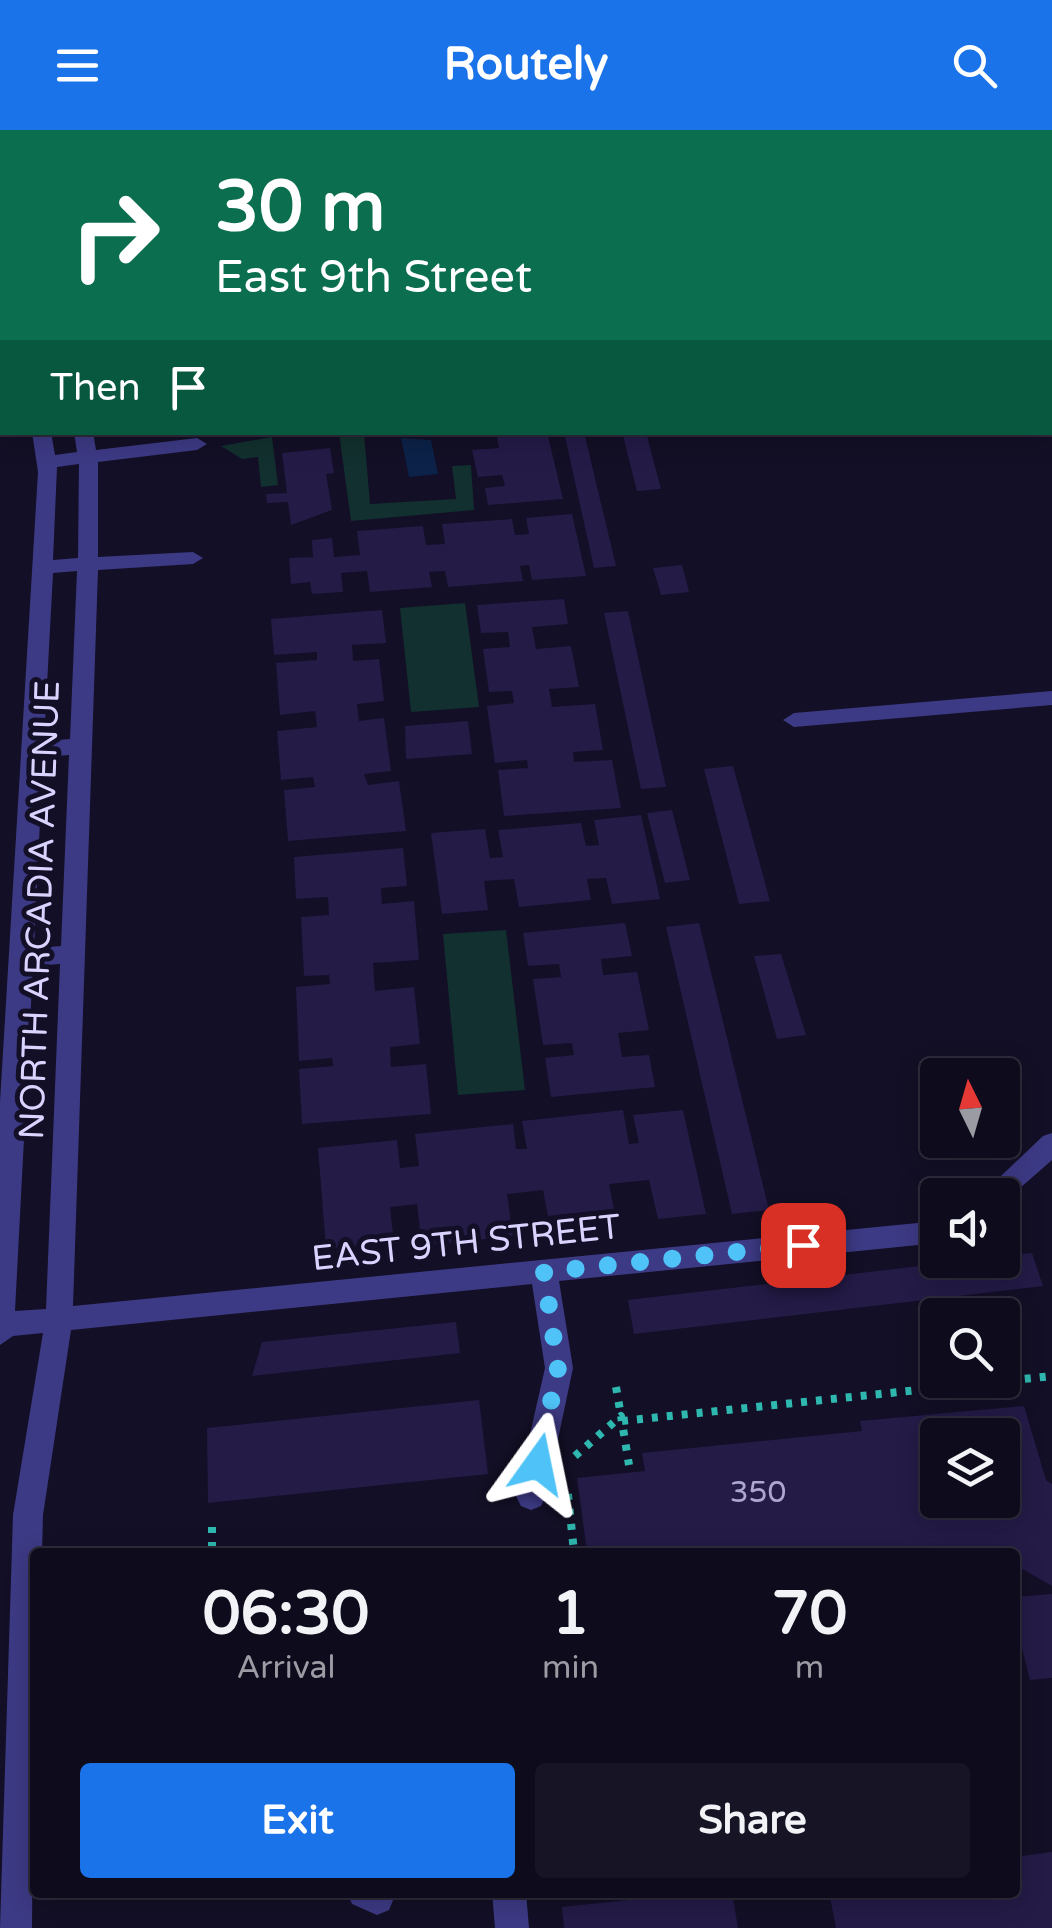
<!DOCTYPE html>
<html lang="en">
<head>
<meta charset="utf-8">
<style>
	body { margin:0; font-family:"Varela Round",sans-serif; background:#171425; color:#f1f3f6; height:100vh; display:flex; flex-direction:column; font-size:38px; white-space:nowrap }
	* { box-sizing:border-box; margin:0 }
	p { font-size:32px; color:#9b9ba3 }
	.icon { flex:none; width:55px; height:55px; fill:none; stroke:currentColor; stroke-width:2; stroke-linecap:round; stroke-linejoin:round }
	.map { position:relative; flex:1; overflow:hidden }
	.side { position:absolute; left:30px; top:1418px; width:990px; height:350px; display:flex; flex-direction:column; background:#0e0b1c; border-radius:10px; box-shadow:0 5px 25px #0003,0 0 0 2px #2e2b3b }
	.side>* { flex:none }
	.top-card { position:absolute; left:0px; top:0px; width:1052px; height:305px; box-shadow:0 5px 25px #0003,0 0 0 2px #2e2b3b; background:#0b6e4f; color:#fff; overflow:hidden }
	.needle { width:65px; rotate:355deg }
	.tools { position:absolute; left:920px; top:928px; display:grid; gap:20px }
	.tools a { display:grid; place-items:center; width:100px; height:100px; border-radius:10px; background:#0e0b1c; box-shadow:0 5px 25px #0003,0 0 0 2px #2e2b3b; font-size:50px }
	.pin { position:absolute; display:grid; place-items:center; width:85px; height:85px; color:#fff; margin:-42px; border-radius:20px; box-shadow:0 5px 15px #0006 }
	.me { position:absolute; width:110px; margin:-55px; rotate:12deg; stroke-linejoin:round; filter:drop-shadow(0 0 8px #0008) }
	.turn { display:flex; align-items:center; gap:35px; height:210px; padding:0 50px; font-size:45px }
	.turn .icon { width:130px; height:130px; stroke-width:2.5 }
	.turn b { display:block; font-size:70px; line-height:85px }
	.then { display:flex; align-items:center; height:95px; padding:0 50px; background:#0003; gap:20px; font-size:38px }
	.eta { display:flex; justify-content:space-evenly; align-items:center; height:170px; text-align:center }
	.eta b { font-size:60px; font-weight:700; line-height:70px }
	.cta { display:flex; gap:20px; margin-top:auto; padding:20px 50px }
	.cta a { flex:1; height:115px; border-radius:10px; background:#1a73e8; color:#fff; font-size:40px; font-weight:700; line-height:115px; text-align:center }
	.cta a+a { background:#171425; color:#f1f3f6 }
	header { display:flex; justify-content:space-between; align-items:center; height:130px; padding:0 50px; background:#1a73e8; color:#fff; font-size:45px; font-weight:700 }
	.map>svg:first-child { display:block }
	.green { fill:#12302f }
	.water { fill:#0c2248 }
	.building { fill:#241b47; fill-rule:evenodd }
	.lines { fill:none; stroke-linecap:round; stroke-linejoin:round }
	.path { stroke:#2fb8b0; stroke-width:8; stroke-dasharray:6 9; stroke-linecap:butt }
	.minor { fill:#3d3a85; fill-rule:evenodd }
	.route { stroke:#4fc3f7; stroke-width:18; stroke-dasharray:0 32.4 }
	.labels { text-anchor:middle; stroke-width:10; stroke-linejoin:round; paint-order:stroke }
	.number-label { font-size:30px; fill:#aca6d1 }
	.street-label { font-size:35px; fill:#d9d4ff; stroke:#130f26 }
</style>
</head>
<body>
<header><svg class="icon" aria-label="menu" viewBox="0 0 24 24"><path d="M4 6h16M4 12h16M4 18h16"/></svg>Routely<svg class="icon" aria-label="search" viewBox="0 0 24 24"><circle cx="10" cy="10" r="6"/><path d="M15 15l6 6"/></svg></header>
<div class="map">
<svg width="1052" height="1798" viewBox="0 0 1052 1798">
	<rect width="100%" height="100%" fill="#130f26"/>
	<path class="green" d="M339,303H364L370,374L456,369L452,336L471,335L474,380L351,391Z
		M272,307L278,355L261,357L258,327L242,329L221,316Z
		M465,473L479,577L411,582L400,478Z
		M506,800L525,960L458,965L443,804Z"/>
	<path class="water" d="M401,308L431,310L438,344L409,347Z"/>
	<path class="building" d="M496,302H547L563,369L488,375L485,358L505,356L502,345L478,347L472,320L499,318Z
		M564,302H584L616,436L594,438Z
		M622,302H646L661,359L637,361Z
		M330,318L334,343L326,344L332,380L291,395L288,372L267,373L266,364L287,363L282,323Z
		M572,384L586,446L532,450L529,435L520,436L523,451L448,457L445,441L429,442L432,457L370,462L367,441L341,443L343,462L312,464L310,452L291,454L289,428L313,427L312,410L332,408L334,427L360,425L357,401L423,396L426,415L445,414L442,394L512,389L515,405L529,404L526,388Z
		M682,435L689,462L661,465L653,438Z
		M564,469L568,494L532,497L536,519L571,516L579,557L549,559L552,577L595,574L603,620L573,622L574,632L612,630L621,678L504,686L498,640L528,638L527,630L495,633L487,576L514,573L512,561L489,562L483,519L510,517L508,502L481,503L477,475Z
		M382,480L386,513L352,515L353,531L379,529L384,571L357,574L359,591L384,588L391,641L364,644L368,655L399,651L406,701L288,711L284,660L315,657L313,647L281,650L277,601L317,597L315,581L280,585L276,533L317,530V522L274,525L271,489Z
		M628,481L666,657L641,659L604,483Z
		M468,591L472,624L406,629L405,596Z
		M733,636L770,771L739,774L704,639Z
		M672,680L690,750L665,753L647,683Z
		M641,685L660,769L612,774L606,748L587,749L591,770L519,777L514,749L484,751L488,780L442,784L431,703L485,699L490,728L503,727L498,700L581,693L586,716L599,715L594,690Z
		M403,718L407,756L381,758L382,774L414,771L419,830L373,833L375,861L414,857L420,914L390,917L391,937L426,934L431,984L302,994L299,939L333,936L332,928L299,931L296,857L330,854L329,845L304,846L301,787L329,785L328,767L296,769L294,727Z
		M625,793L632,826L601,829L603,845L637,842L649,900L618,903L622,927L649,925L655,957L551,967L545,928L574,925L572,913L543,915L533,849L561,847L559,834L528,836L523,803Z
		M699,793L769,1080L732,1084L666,797Z
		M781,824L806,905L777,909L754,826Z
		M623,980L629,1014L639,1013L633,985L683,980L706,1084L658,1089L649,1050L609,1054L614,1079L548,1086L543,1060L507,1064L513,1106L422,1116L417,1074L390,1077L394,1112L326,1119L318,1018L397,1010L400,1038L419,1036L415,1004L513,994L516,1019H527L522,991Z
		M1032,1123L1043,1156L634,1204L628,1170L972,1130H1002V1126Z
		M456,1192L460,1223L252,1246L262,1212Z
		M479,1270L488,1344L208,1373L207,1298Z
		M1024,1276L1046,1350L1052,1354V1456L1015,1435V1422H587L577,1348L645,1341L642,1323L862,1301L860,1291ZM938,1305H1002V1370H938Z
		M1052,1464V1548L1030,1550L1015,1491V1467Z
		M1052,1722V1798H836L829,1762H1015V1727Z
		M706,1762H732L738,1798H564L562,1777Z"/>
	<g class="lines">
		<path class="path" d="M616,1257L621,1286
			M622,1291L1052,1246
			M575,1326L621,1286L629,1335
			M568,1364L574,1422
			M212,1397V1422"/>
		<path class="minor" d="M36,0H52V2H36Z
			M70,0H86V2H70Z
			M1050,3H1052V13H1050Z
			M0,125H2V135H0Z
			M1050,166H1052V176H1050Z
			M32,302H51L55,325L77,322L74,302H93L96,320L197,308L207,314L197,320L98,332V427L193,422L203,428L193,434L98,440L73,1176L938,1091V1113L559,1151L573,1238L546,1366L541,1376L531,1380L521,1376L516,1366L545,1238L532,1154L71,1200L43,1385L42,1422H35L32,1798H0L13,1385L43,1203L13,1206L0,1215V972L38,342ZM79,334L78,428L53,430L57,337ZM77,441L70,609L44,611L53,443ZM69,625L61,816L34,818L43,627ZM60,834L46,1179L15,1181L33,836Z
			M1052,561V575L794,597L783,590L794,583Z
			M1052,1003V1030L1003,1073L1002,1065H981L1043,1006Z
			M347,1762H392L394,1768L389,1780L377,1785L352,1774Z
			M492,1762H526L529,1798H495Z"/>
	</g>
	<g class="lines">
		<path class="route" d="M538,1334L558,1238L544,1142L803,1115"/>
	</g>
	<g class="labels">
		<g class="number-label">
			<text x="758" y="1372">350</text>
		</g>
		<g class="street-label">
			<text transform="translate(39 780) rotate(-88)" y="12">NORTH ARCADIA AVENUE</text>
			<text transform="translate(466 1112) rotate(-6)" y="12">EAST 9TH STREET</text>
		</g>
	</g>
</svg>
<div class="tools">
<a><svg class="needle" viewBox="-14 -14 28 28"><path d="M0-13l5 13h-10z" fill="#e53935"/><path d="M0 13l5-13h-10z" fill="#9b9ba3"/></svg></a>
<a><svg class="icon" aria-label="sound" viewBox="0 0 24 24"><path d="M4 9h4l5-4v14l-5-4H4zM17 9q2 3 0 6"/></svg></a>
<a><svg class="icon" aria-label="search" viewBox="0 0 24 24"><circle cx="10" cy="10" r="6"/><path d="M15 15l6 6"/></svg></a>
<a><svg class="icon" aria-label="layers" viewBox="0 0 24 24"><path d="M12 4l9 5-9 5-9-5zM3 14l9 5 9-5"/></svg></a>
</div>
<div class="pin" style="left:803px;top:1115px;background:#d93025"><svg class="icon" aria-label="arrive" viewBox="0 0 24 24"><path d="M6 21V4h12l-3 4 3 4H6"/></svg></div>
<svg class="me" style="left:538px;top:1334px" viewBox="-20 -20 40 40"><path d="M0-17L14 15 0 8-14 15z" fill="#4fc3f7" stroke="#fff" stroke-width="4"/></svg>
<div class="top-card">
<div class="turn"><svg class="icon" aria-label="right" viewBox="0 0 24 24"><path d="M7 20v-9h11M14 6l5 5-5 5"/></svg><div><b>30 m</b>East 9th Street</div></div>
<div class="then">Then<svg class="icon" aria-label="arrive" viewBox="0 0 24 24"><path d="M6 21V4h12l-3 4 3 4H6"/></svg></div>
</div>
<section class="side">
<div class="eta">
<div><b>06:30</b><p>Arrival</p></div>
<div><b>1</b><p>min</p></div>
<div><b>70</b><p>m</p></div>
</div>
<div class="cta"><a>Exit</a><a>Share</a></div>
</section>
</div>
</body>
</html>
